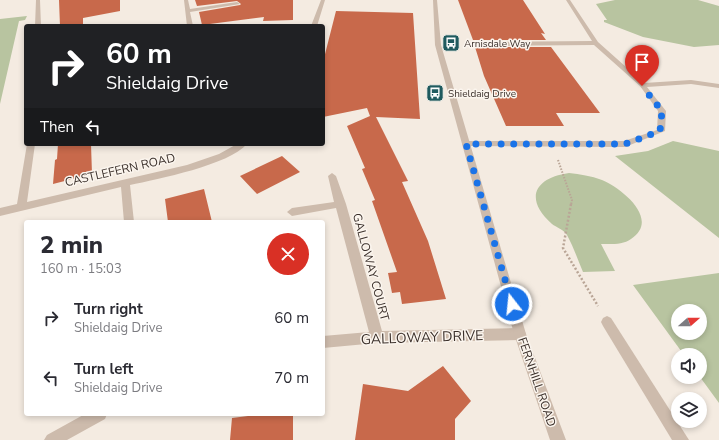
<!DOCTYPE html>
<html lang="en">
<head>
<meta charset="utf-8">
<style>
	body { margin:0; font-family:"Nunito Sans",sans-serif; background:#f7f7f7; color:#2b2b33; height:100vh; display:flex; flex-direction:column; font-size:15px; white-space:nowrap }
	* { box-sizing:border-box; margin:0 }
	p { font-size:13px; color:#7c7c81 }
	.icon { flex:none; width:22px; height:22px; fill:none; stroke:currentColor; stroke-width:2; stroke-linecap:round; stroke-linejoin:round }
	.map { position:relative; flex:1; overflow:hidden }
	.drawer { position:absolute; left:24px; top:220px; width:301px; height:196px; display:flex; flex-direction:column; background:#fff; border-radius:4px; box-shadow:0 2px 6px #0003 }
	.drawer>* { flex:none }
	.banner { position:absolute; left:24px; top:24px; width:301px; height:122px; border-radius:4px; box-shadow:0 2px 6px #0003; background:#202124; color:#fff; overflow:hidden }
	.needle { width:26px; rotate:69deg }
	.controls { position:absolute; left:671px; top:304px; display:grid; gap:8px }
	.controls a { display:grid; place-items:center; width:36px; height:36px; border-radius:50%; background:#fff; box-shadow:0 2px 6px #0003; font-size:20px }
	.pin { position:absolute; display:grid; place-items:center; width:34px; height:34px; color:#fff; margin:-41px -17px; border-radius:50% 50% 50% 0; rotate:-45deg; box-shadow:0 0 4px #0007 }
	.pin .icon { rotate:45deg }
	.me { position:absolute; width:44px; margin:-22px; rotate:344deg; stroke-linejoin:round; filter:drop-shadow(0 0 3px #0008) }
	.turn { display:flex; align-items:center; gap:14px; height:84px; padding:0 16px; font-size:18px }
	.turn .icon { width:52px; height:52px; stroke-width:2.5 }
	.turn b { display:block; font-size:28px; line-height:34px }
	.then { display:flex; align-items:center; height:38px; padding:0 16px; background:#0003; gap:8px; font-size:15px }
	.round { display:grid; place-items:center; flex:none; width:42px; height:42px; border-radius:21px; background:#f7f7f7 }
	.overview { display:flex; align-items:center; justify-content:space-between; height:68px; padding:0 16px }
	h1 { font-size:24px; font-weight:800; line-height:30px }
	ul { padding:0; list-style:none }
	li { display:flex; align-items:center; gap:12px; height:60px; padding:0 16px }
	li div { flex:1 }
	li b { display:block; font-size:15px }
	li em { font-style:normal }
	.map>svg:first-child { display:block }
	.green { fill:#b8c4a0; fill-rule:evenodd }
	.building { fill:#c8694b }
	.lines { fill:none; stroke-linecap:round; stroke-linejoin:round }
	.path-far1 { stroke:#b9a596; stroke-width:2; stroke-dasharray:1.5 1.5; stroke-linecap:butt }
	.path { stroke:#b9a596; stroke-width:2.5; stroke-dasharray:2 2; stroke-linecap:butt }
	.service { fill:#cdbbac; fill-rule:evenodd }
	.minor { fill:#cdbbac; fill-rule:evenodd }
	.tertiary { fill:#cdbbac; fill-rule:evenodd }
	.route { stroke:#1a73e8; stroke-width:7; stroke-dasharray:0 12.6 }
	.labels { text-anchor:middle; stroke-width:3; stroke-linejoin:round; paint-order:stroke }
	.far-poi-label { font-size:10px; fill:#3b302b; stroke:#fbf5ee; text-anchor:start }
	.street-label { font-size:12px; fill:#3b302b; stroke:#fbf5ee }
	.near-street-label { font-size:14px; fill:#3b302b; stroke:#fbf5ee }
</style>
</head>
<body>
<div class="map">
<svg width="719" height="440" viewBox="0 0 719 440">
	<rect width="100%" height="100%" fill="#f4ebe1"/>
	<path class="green" d="M615,0H698L719,6V45L694,47L643,37L604,22V20H607L596,4Z
		M27,16L25,20L19,21L0,104V19Z
		M673,141L719,151V238L615,156L648,151Z
		M569,173C580,174 591,176 602,180C621,188 661,219 631,239C623,245 611,244 601,244L615,271L583,272C578,260 573,246 567,235C564,230 556,227 552,224C524,199 534,178 569,173Z
		M719,273V403L700,377V355H684L633,285ZM678,311H700V333H678Z"/>
	<path class="building" d="M59,0H120V11L83,18V26H60Z
		M195,0H293V20L263,21L264,17L202,25L199,12L240,5L241,4L237,1L197,6Z
		M458,0H523L545,34L541,33L546,40H473Z
		M336,11L413,13L420,119L376,117L408,181L402,182L428,241L446,299L402,304L400,292L392,293L388,273L397,272L372,201L375,200L362,169L365,168L347,126L370,116L367,108L323,117V62Z
		M475,47H551L600,113H556L564,126H506L484,76Z
		M58,144H91L92,174L53,184L55,160L57,159Z
		M282,156L300,172L257,194L240,176Z
		M204,189L212,222H168L165,199Z
		M443,366L471,401L455,419V440H355L363,384L408,391Z
		M264,414H293V440H230L232,418Z"/>
	<g class="lines">
		<path class="path-far1" d="M558,160L572,200L571,205"/>
		<path class="path" d="M571,204L563,248L598,306"/>
		<path class="service" d="M607,316L611,318L689,440H672L603,326L601,322L603,318Z"/>
		<path class="minor" d="M36,0H40L41,26H35Z
			M184,0H188L190,9L237,2L240,4L190,12L193,26H187Z
			M321,0H325L317,26H311Z
			M566,0H570L598,42L644,83L691,80L719,84V88L691,84L647,87L666,111L665,131L625,147L463,146L462,144L463,142L466,141H624L657,130L658,111L640,86L594,45L470,46L467,44L470,42L592,41Z
			M27,144H35L27,202L187,165L219,154L237,144H247C229,165 158,179 130,185L134,222H124L121,187L0,216V208L17,204Z
			M332,173L336,176L346,204L382,331L520,328L524,330L526,334L524,338L520,340L377,343L323,348V336L369,332L336,208L292,216L287,212L292,208L334,202L328,176Z
			M85,414H107L105,419L67,440H44L47,435Z"/>
		<path class="tertiary" d="M433,0H437L441,45L526,334L566,440H550L514,334L435,45Z"/>
	</g>
	<g class="lines">
		<path class="route" d="M512,304L466,144H625L660,131L662,111L642,86"/>
	</g>
	<defs>
		<symbol id="bus-square" viewBox="-11 -11 22 22"><rect x="-9" y="-9" width="18" height="18" rx="4" fill="#1f5a5e" stroke="#fbf5ee"/><path d="M-5-6H5V4H4V6H2V4H-2V6H-4V4H-5ZM-3.5-4V0h7V-4ZM-3.5 1.2v1.5H-2V1.2ZM2 1.2v1.5H3.5V1.2Z" fill="#fff"/></symbol>
	</defs>
	<g fill-rule="evenodd">
		<use href="#bus-square" x="441" y="33" width="20" height="20"/>
		<use href="#bus-square" x="425" y="83" width="20" height="20"/>
	</g>
	<g class="labels">
		<g class="far-poi-label">
			<text x="464" y="47">Arnisdale Way</text>
			<text x="448" y="97">Shieldaig Drive</text>
		</g>
		<g class="street-label">
			<text transform="translate(120 170) rotate(-13)" y="4">CASTLEFERN ROAD</text>
			<text transform="translate(371 267) rotate(75)" y="4">GALLOWAY COURT</text>
			<text transform="translate(537 382) rotate(71)" y="4">FERNHILL ROAD</text>
		</g>
		<g class="near-street-label">
			<text transform="translate(422 337) rotate(-2)" y="5">GALLOWAY DRIVE</text>
		</g>
	</g>
</svg>
<div class="controls">
<a><svg class="needle" viewBox="-14 -14 28 28"><path d="M0-13l5 13h-10z" fill="#e53935"/><path d="M0 13l5-13h-10z" fill="#7c7c81"/></svg></a>
<a><svg class="icon" aria-label="sound" viewBox="0 0 24 24"><path d="M4 9h4l5-4v14l-5-4H4zM17 9q2 3 0 6"/></svg></a>
<a><svg class="icon" aria-label="layers" viewBox="0 0 24 24"><path d="M12 4l9 5-9 5-9-5zM3 14l9 5 9-5"/></svg></a>
</div>
<div class="pin" style="left:642px;top:86px;background:#d93025"><svg class="icon" aria-label="arrive" viewBox="0 0 24 24"><path d="M6 21V4h12l-3 4 3 4H6"/></svg></div>
<svg class="me" style="left:512px;top:304px" viewBox="-20 -20 40 40"><circle r="17" fill="#1a73e8" stroke="#fff" stroke-width="3"/><path d="M0-11L8 9 0 5-8 9z" fill="#fff"/></svg>
<div class="banner">
<div class="turn"><svg class="icon" aria-label="right" viewBox="0 0 24 24"><path d="M7 20v-9h11M14 6l5 5-5 5"/></svg><div><b>60 m</b>Shieldaig Drive</div></div>
<div class="then">Then<svg class="icon" aria-label="left" viewBox="0 0 24 24"><path d="M17 20v-9H6M10 6l-5 5 5 5"/></svg></div>
</div>
<section class="drawer">
<div class="overview"><div><h1>2 min</h1><p>160 m · 15:03</p></div><a class="round" style="background:#d93025;color:#fff"><svg class="icon" aria-label="close" viewBox="0 0 24 24"><path d="M6 6l12 12M18 6L6 18"/></svg></a></div>
<ul>
<li><svg class="icon" aria-label="right" viewBox="0 0 24 24"><path d="M7 20v-9h11M14 6l5 5-5 5"/></svg><div><b>Turn right</b><p>Shieldaig Drive</p></div><em>60 m</em></li>
<li><svg class="icon" aria-label="left" viewBox="0 0 24 24"><path d="M17 20v-9H6M10 6l-5 5 5 5"/></svg><div><b>Turn left</b><p>Shieldaig Drive</p></div><em>70 m</em></li>
</ul>
</section>
</div>
</body>
</html>
